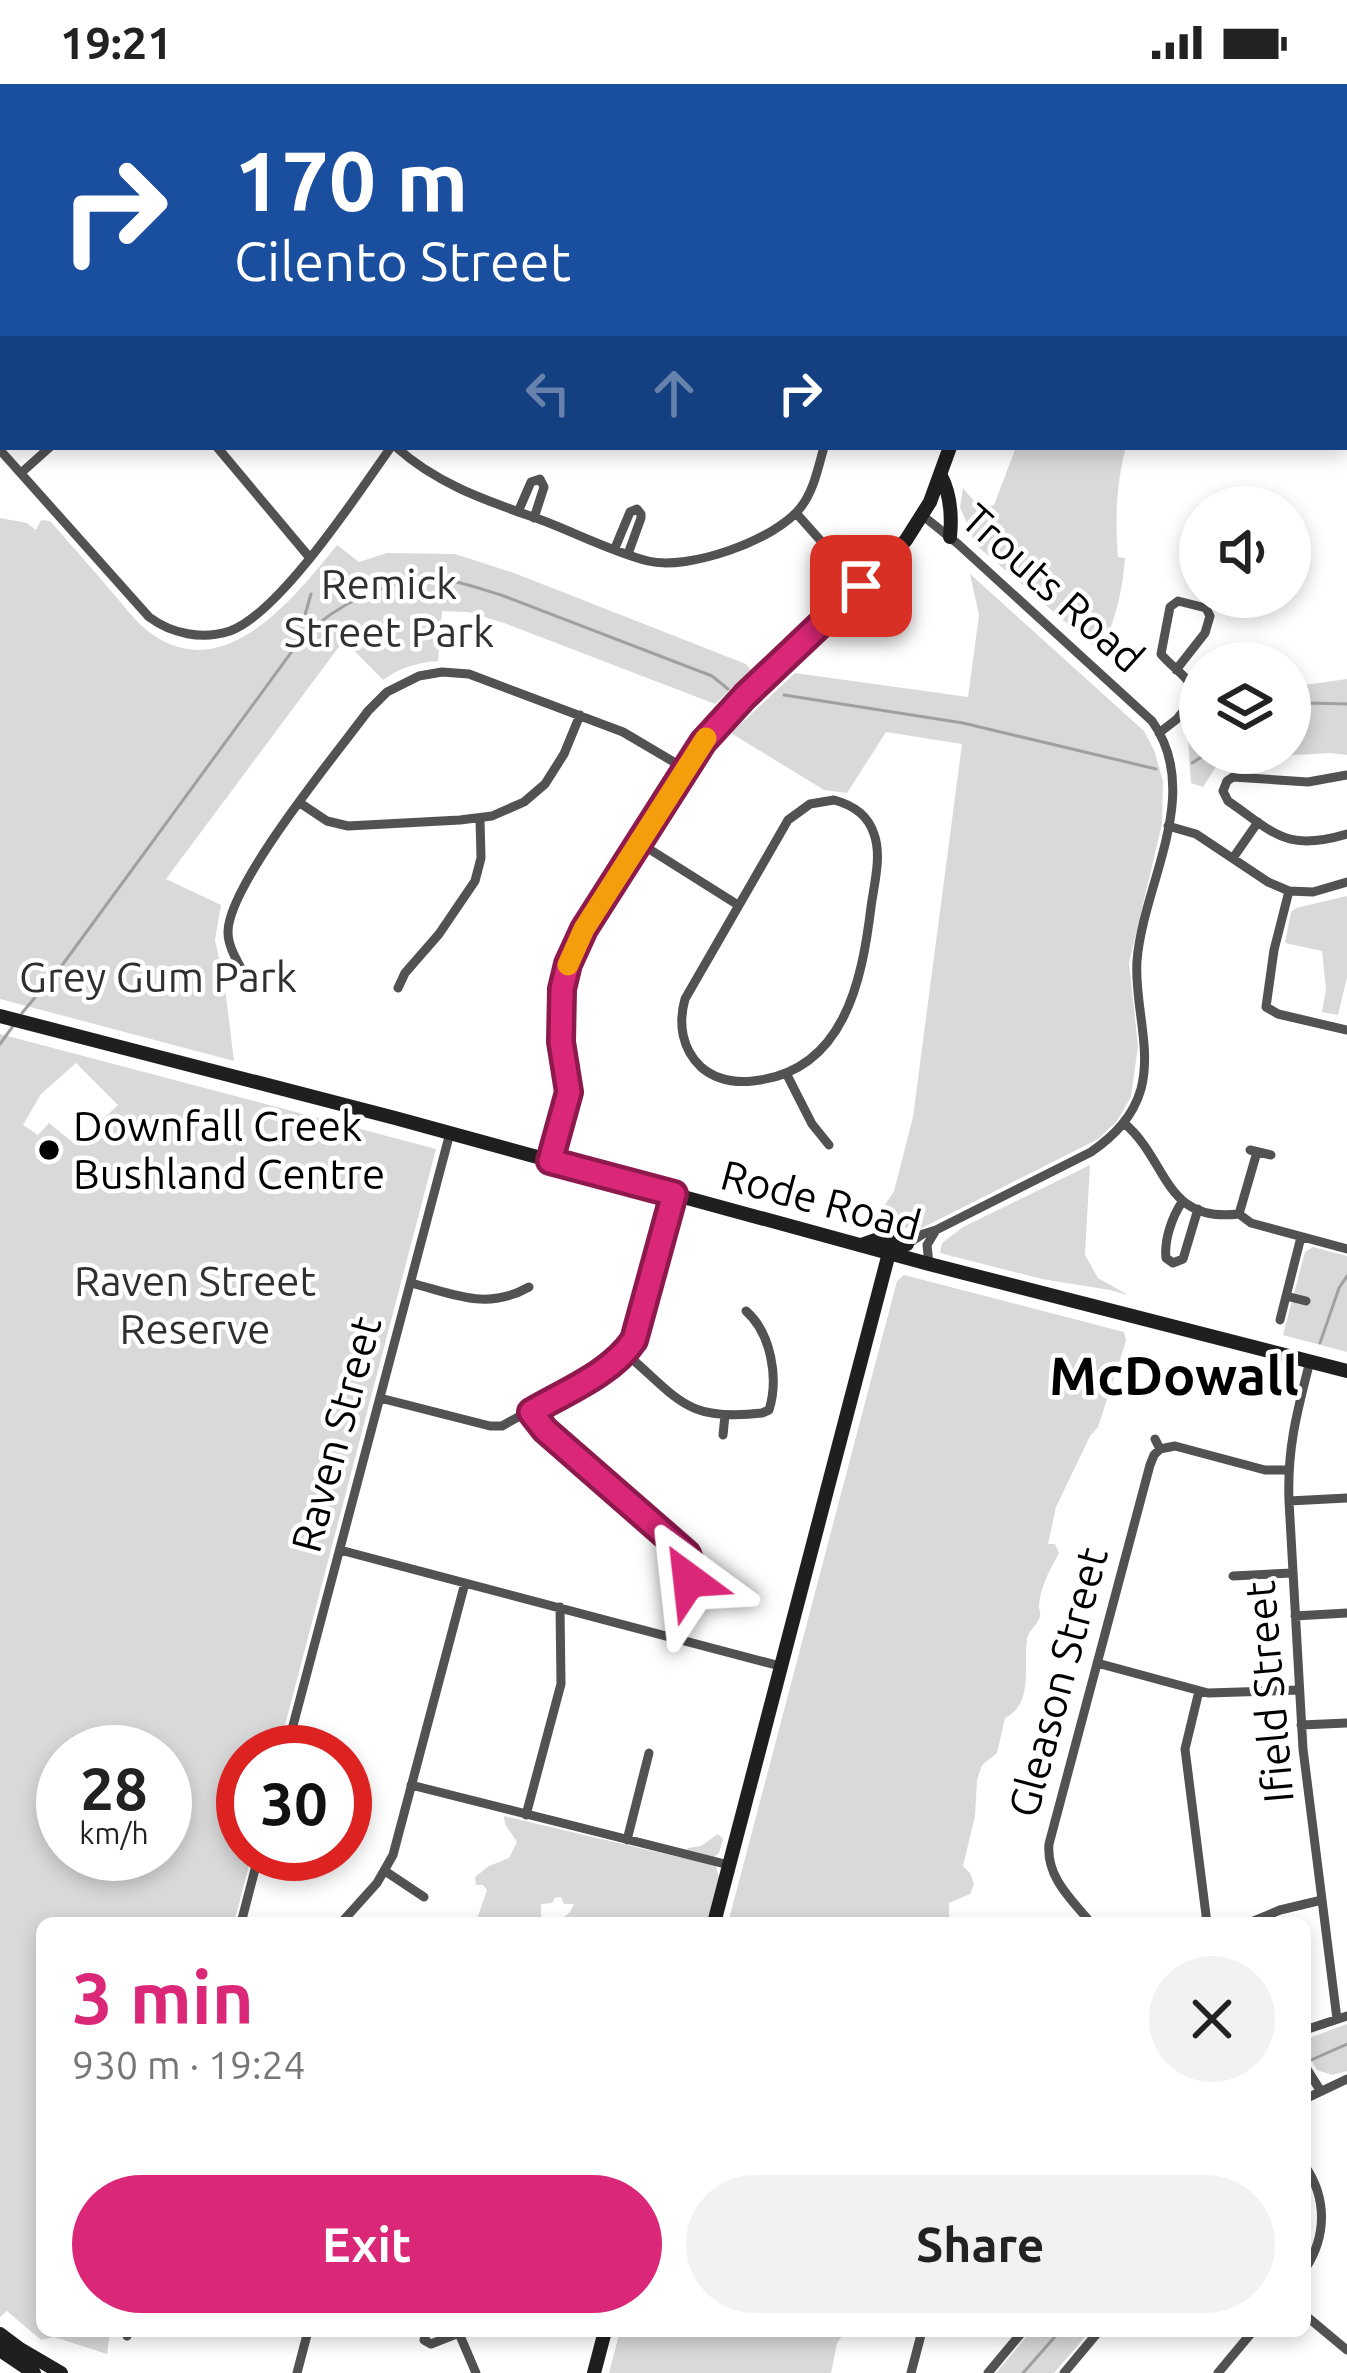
<!DOCTYPE html>
<html lang="en">
<head>
<meta charset="utf-8">
<style>
	body { margin:0; font-family:Ubuntu,sans-serif; background:#f2f2f2; color:#222; height:100vh; display:flex; flex-direction:column; font-size:45px; white-space:nowrap }
	* { box-sizing:border-box; margin:0 }
	p { font-size:39px; color:#767676 }
	.icon { flex:none; width:66px; height:66px; fill:none; stroke:currentColor; stroke-width:2; stroke-linecap:round; stroke-linejoin:round }
	.map { position:relative; flex:1; overflow:hidden }
	.sheet { position:absolute; left:36px; top:1833px; width:1275px; height:420px; display:flex; flex-direction:column; background:#fff; border-radius:18px; box-shadow:0 6px 18px #0003 }
	.sheet>* { flex:none }
	.top-card { position:absolute; left:0px; top:0px; width:1347px; height:366px; box-shadow:0 6px 18px #0003; background:#1a4fa0; color:#fff; overflow:hidden }
	.tools { position:absolute; left:1179px; top:402px; display:grid; gap:24px }
	.tools a { display:grid; place-items:center; width:132px; height:132px; border-radius:50%; background:#fff; box-shadow:0 6px 18px #0003; font-size:60px }
	.speed { position:absolute; left:36px; top:1641px; display:flex; gap:24px; font-size:60px; font-weight:700; text-align:center }
	.speed>* { display:grid; place-content:center; width:156px; height:156px; border-radius:50%; background:#fff; box-shadow:0 6px 18px #0003; line-height:1 }
	.speed small { font-size:30px; font-weight:400 }
	.speed .limit { border:18px solid #d22; background:#fff; color:#111 }
	.pin { position:absolute; display:grid; place-items:center; width:102px; height:102px; color:#fff; margin:-51px; border-radius:24px; box-shadow:0 6px 18px #0006 }
	.me { position:absolute; width:132px; margin:-66px; rotate:330deg; stroke-linejoin:round; filter:drop-shadow(0 0 9px #0008) }
	.turn { display:flex; align-items:center; gap:42px; height:252px; padding:0 36px; font-size:54px }
	.turn .icon { width:156px; height:156px; stroke-width:2.5 }
	.turn b { display:block; font-size:84px; line-height:102px }
	.lanes { display:flex; align-items:center; height:114px; padding:0 36px; background:#0003; justify-content:center; gap:60px; direction:ltr }
	.lanes .off { opacity:.35 }
	.round { display:grid; place-items:center; flex:none; width:126px; height:126px; border-radius:63px; background:#f2f2f2 }
	.summary { display:flex; align-items:center; justify-content:space-between; height:204px; padding:0 36px }
	h1 { font-size:72px; font-weight:700; line-height:90px; color:#db2777 }
	.action { display:flex; gap:24px; margin-top:auto; padding:24px 36px }
	.action a { flex:1; height:138px; border-radius:72px; background:#db2777; color:#fff; font-size:48px; font-weight:700; line-height:138px; text-align:center }
	.action a+a { background:#f2f2f2; color:#222 }
	.status { display:flex; justify-content:space-between; align-items:center; height:84px; padding:0 60px; background:#fff; direction:ltr }
	.status svg { height:33px; fill:currentColor }
	.map>svg:first-child { display:block }
	.green { fill:#d9d9d9; fill-rule:evenodd }
	.lines { fill:none; stroke-linecap:round; stroke-linejoin:round }
	.stream { stroke:#a0a0a0; stroke-width:3 }
	.street { stroke:#525252; stroke-width:9 }
	.secondary { stroke:#1f1f1f; stroke-width:14 }
	.route-casing { stroke:#8e194d; stroke-width:30 }
	.route { stroke:#db2777; stroke-width:21 }
	.slow { stroke:#f59e0b; stroke-width:21 }
	.poi-dot { fill:#000; stroke:#fff; stroke-width:4.5 }
	.labels { text-anchor:middle; stroke-width:9; stroke-linejoin:round; paint-order:stroke }
	.park-label { font-size:42px; fill:#303030; stroke:#fff }
	.street-label { font-size:42px; fill:#000; stroke:#fff }
	.poi-label { font-size:42px; fill:#000; stroke:#fff; text-anchor:start }
	.district-label { font-size:54px; font-weight:bold; fill:#000; stroke:#fff }
</style>
</head>
<body>
<div class="status"><b>19:21</b><svg viewBox="0 0 49 12"><path d="M0 12V9h3v3zM5 12V6h3v6zM10 12V3h3v9zM15 12V0h3v12zM26 1h20v11H26zM47 4h2v5h-2z"/></svg></div>
<div class="map">
<svg width="1347" height="2289" viewBox="0 0 1347 2289">
	<rect width="100%" height="100%" fill="#fff"/>
	<path class="green" d="M1016,363H1126C1116,400 1115,436 1118,473L1125,474C1123,504 1115,542 1099,567L976,461L960,423L963,404C971,414 980,425 994,421Z
		M0,434L27,439L36,446L41,436L50,437C70,460 91,483 111,507C121,518 131,532 142,542C218,610 292,517 337,461L359,478L387,469L455,470L514,489L746,580L751,586L715,620L504,539L468,528L442,527L438,577C416,579 401,583 383,596L344,556L166,795L221,821L215,856L224,896L234,977L0,915Z
		M970,490L1144,647L1154,666L1163,697L1162,740L1129,879L1138,962L1131,1013L1117,1037L1098,1055L918,1146L864,1136L881,1127L894,1107L913,1033L962,660L886,648L847,709L824,706L731,649L795,589L968,613L979,531Z
		M1347,595V671L1330,669L1243,674L1235,670L1223,672L1203,703L1191,699L1188,655L1200,648V669H1290V603Z
		M1347,812V893L1338,931L1322,928L1326,905L1322,867L1285,859L1291,828L1296,824Z
		M0,950L436,1065L278,1668H243V1770H252L234,1839H42V2247H110L107,2270L54,2253L41,2256L7,2227L0,2233ZM76,979L118,1021L76,1061L49,1039L38,1051L23,1041L41,1010ZM63,1668H165V1770H63Z
		M1090,1081L1085,1171L1098,1194L1128,1211L1110,1206L1042,1195L940,1169L942,1159L963,1143Z
		M1313,1163L1347,1172V1268L1283,1251L1305,1168Z
		M904,1191L1124,1248L1126,1257L1098,1343L1090,1352L1056,1423L1048,1460H1055L1059,1469C1050,1485 1040,1504 1039,1522C1039,1526 1041,1529 1040,1532C1038,1541 1028,1546 1027,1556C1023,1582 1034,1620 1005,1634L997,1669L982,1681L977,1696L975,1732L963,1782L970,1789L974,1800L970,1810L949,1819V1839H728L897,1197Z
		M504,1732L682,1774L688,1764L701,1762L718,1750L723,1755L719,1769L714,1773L720,1798L709,1839H557L570,1828L574,1820H564L561,1813L555,1814L552,1819L541,1820V1833L537,1838L480,1839L478,1832L487,1806L483,1801H476L475,1793L489,1782L509,1774L517,1758L505,1740Z
		M1347,1940V1987L1332,1991L1317,1986C1310,1974 1303,1966 1312,1953Z
		M620,2247H846L837,2259L831,2289H609Z
		M1031,2247H1090L1054,2289H996Z"/>
	<g class="lines">
		<path class="stream" d="M311,542L305,531L311,510
			M784,611L963,639L1156,685
			M1290,623L1310,619L1347,620
			M1192,679L1208,669
			M22,929L63,880L301,555C335,521 388,494 437,496C458,496 480,505 501,511L712,592L728,605
			M0,960L13,942
			M1320,1259L1339,1204L1347,1192
			M1311,1976L1347,1960
			M1023,2289L1060,2247"/>
		<path class="street" d="M403,0L415,3
			M862,0L869,3
			M126,3L127,0
			M620,3V0
			M829,3L833,0
			M1300,3L1301,0
			M0,75L3,64
			M1344,99L1347,97
			M0,145L3,146
			M217,363L310,474
			M396,363C439,402 491,418 544,437C578,450 613,468 648,477C688,487 776,456 801,423C814,406 818,384 824,363
			M0,366L149,533C172,550 202,556 230,547C280,529 359,408 391,363
			M21,389L50,363
			M518,428L531,398L540,395L544,403L534,434
			M796,429L861,502
			M615,464L630,428L637,425L641,430V434L628,470
			M1159,649L1177,635L1195,612C1193,595 1171,583 1161,570L1170,523L1178,517L1206,524L1210,532L1205,549L1176,586
			M1347,691L1308,698L1233,693L1227,697L1223,707L1228,717C1276,750 1286,768 1347,750
			M834,716C853,721 868,731 874,750C882,772 874,800 871,823C862,897 844,988 753,997C734,999 716,996 701,983C682,965 678,940 685,915L788,736L810,720Z
			M300,719L327,737L348,742L460,736L492,732L524,718L545,700L564,670L580,631
			M1168,742L1196,750L1268,798L1289,807L1313,808L1347,798
			M638,758L738,821
			M1233,774L1258,738
			M1289,807L1274,866L1266,923L1278,930L1347,946
			M241,884C235,873 228,861 228,848C228,801 336,670 368,627L387,608L419,592L442,588L469,590L623,648L684,684
			M398,904L405,889L439,850L475,797L481,774L480,735
			M786,989L812,1040L829,1061
			M1124,1039C1169,1077 1163,1139 1239,1130L1251,1139L1347,1165
			M1250,1066L1271,1071
			M1182,1118C1172,1133 1164,1156 1166,1174L1173,1179L1183,1175L1198,1125
			M1239,1130L1257,1068
			M903,1163L923,1150L936,1146L1091,1068C1114,1052 1133,1033 1141,1005C1152,963 1134,919 1137,877C1143,799 1204,710 1152,637L958,460L922,431
			M929,1180L927,1161L936,1146
			M411,1199C454,1210 487,1227 529,1203
			M1286,1212L1306,1217
			M1280,1236L1301,1153
			M625,1269C679,1314 684,1338 762,1329L769,1326C779,1294 771,1249 746,1227
			M1310,1277C1297,1328 1287,1364 1289,1417L1303,1665L1337,1935
			M380,1314L490,1342H502L611,1281L625,1269L638,1248L674,1110
			M531,1328L545,1346L689,1473L690,1490L674,1554
			M723,1351L725,1331
			M1160,1365L1175,1362L1265,1386H1287
			M1289,1417L1347,1414
			M340,1466L780,1582
			M1233,1492L1292,1489
			M1295,1532L1347,1529
			M1097,1579L1208,1609L1299,1606
			M1199,1607L1185,1665L1207,1839
			M1301,1641L1347,1639
			M286,1668L450,1049
			M411,1701L729,1781
			M526,1731L561,1600L560,1523
			M627,1756L649,1669
			M385,1787L424,1813
			M241,1839L259,1770
			M341,1839L377,1799L393,1771L465,1499
			M1091,1839C1071,1815 1046,1793 1049,1760L1150,1381L1154,1371L1160,1365L1155,1355
			M1249,1839L1280,1826L1322,1816
			M1305,1946L1347,1932
			M1305,1982L1320,2006
			M1305,2015L1347,1995
			M1305,2082C1327,2114 1327,2152 1305,2185
			M1305,2231L1347,2266
			M427,2247L424,2256L431,2260L464,2247
			M458,2247L476,2289
			M127,2252L129,2247
			M297,2289L308,2247
			M911,2289L922,2247
			M988,2289L1023,2247
			M1064,2289L1099,2247
			M1218,2289L1253,2247"/>
		<path class="secondary" d="M1045,3L1046,0
			M1344,245L1347,246
			M1344,255L1347,256
			M941,392C951,411 952,432 950,453
			M0,932L395,1034L929,1180L1347,1287
			M551,1077L569,1008L560,944L562,905L568,880L584,846L702,658L745,612L876,489L906,456L930,418L950,363
			M861,1161L878,1155L907,1160
			M714,1839L889,1169
			M0,2250L20,2265L61,2289
			M0,2266L34,2289
			M594,2289L605,2247"/>
	</g>
	<g class="lines">
		<defs>
			<path id="route" d="M689,1496L691,1480L687,1470L545,1346L531,1328C565,1308 611,1290 634,1256L674,1110L550,1077L569,1008L561,958L562,905L568,880L584,845L703,658L745,612L861,502"/>
		</defs>
		<use href="#route" class="route-casing"/>
		<use href="#route" class="route"/>
		<path class="slow" d="M568,881L584,845L706,654"/>
	</g>
	<circle class="poi-dot" cx="49" cy="1066" r="12"/>
	<g class="labels">
		<g class="park-label">
			<text x="389" y="515">Remick<tspan x="389" dy="48">Street Park</tspan></text>
			<text x="158" y="908">Grey Gum Park</text>
			<text x="195" y="1212">Raven Street<tspan x="195" dy="48">Reserve</tspan></text>
		</g>
		<g class="street-label">
			<text transform="translate(1053 504) rotate(42)" y="15">Trouts Road</text>
			<text transform="translate(821 1116) rotate(15)" y="15">Rode Road</text>
			<text transform="translate(336 1350) rotate(-75)" y="15">Raven Street</text>
			<text transform="translate(1058 1598) rotate(-75)" y="15">Gleason Street</text>
			<text transform="translate(1269 1608) rotate(-95)" y="15">Ifield Street</text>
		</g>
		<g class="poi-label">
			<text x="73" y="1057">Downfall Creek<tspan x="73" dy="48">Bushland Centre</tspan></text>
		</g>
		<g class="district-label">
			<text x="1174" y="1311">McDowall</text>
		</g>
	</g>
</svg>
<div class="tools">
<a><svg class="icon" aria-label="sound" viewBox="0 0 24 24"><path d="M4 9h4l5-4v14l-5-4H4zM17 9q2 3 0 6"/></svg></a>
<a><svg class="icon" aria-label="layers" viewBox="0 0 24 24"><path d="M12 4l9 5-9 5-9-5zM3 14l9 5 9-5"/></svg></a>
</div>
<div class="speed"><div>28<small>km/h</small></div><div class="limit">30</div></div>
<div class="pin" style="left:861px;top:502px;background:#d93025"><svg class="icon" aria-label="arrive" viewBox="0 0 24 24"><path d="M6 21V4h12l-3 4 3 4H6"/></svg></div>
<svg class="me" style="left:689px;top:1496px" viewBox="-20 -20 40 40"><path d="M0-17L14 15 0 8-14 15z" fill="#db2777" stroke="#fff" stroke-width="4"/></svg>
<div class="top-card">
<div class="turn"><svg class="icon" aria-label="right" viewBox="0 0 24 24"><path d="M7 20v-9h11M14 6l5 5-5 5"/></svg><div><b>170 m</b>Cilento Street</div></div>
<div class="lanes"><svg class="icon off" aria-label="left" viewBox="0 0 24 24"><path d="M17 20v-9H6M10 6l-5 5 5 5"/></svg><svg class="icon off" aria-label="ahead" viewBox="0 0 24 24"><path d="M12 20V5M6 11l6-6 6 6"/></svg><svg class="icon" aria-label="right" viewBox="0 0 24 24"><path d="M7 20v-9h11M14 6l5 5-5 5"/></svg></div>
</div>
<section class="sheet">
<div class="summary"><div><h1>3 min</h1><p>930 m · 19:24</p></div><a class="round"><svg class="icon" aria-label="close" viewBox="0 0 24 24"><path d="M6 6l12 12M18 6L6 18"/></svg></a></div>
<div class="action"><a>Exit</a><a>Share</a></div>
</section>
</div>
</body>
</html>
